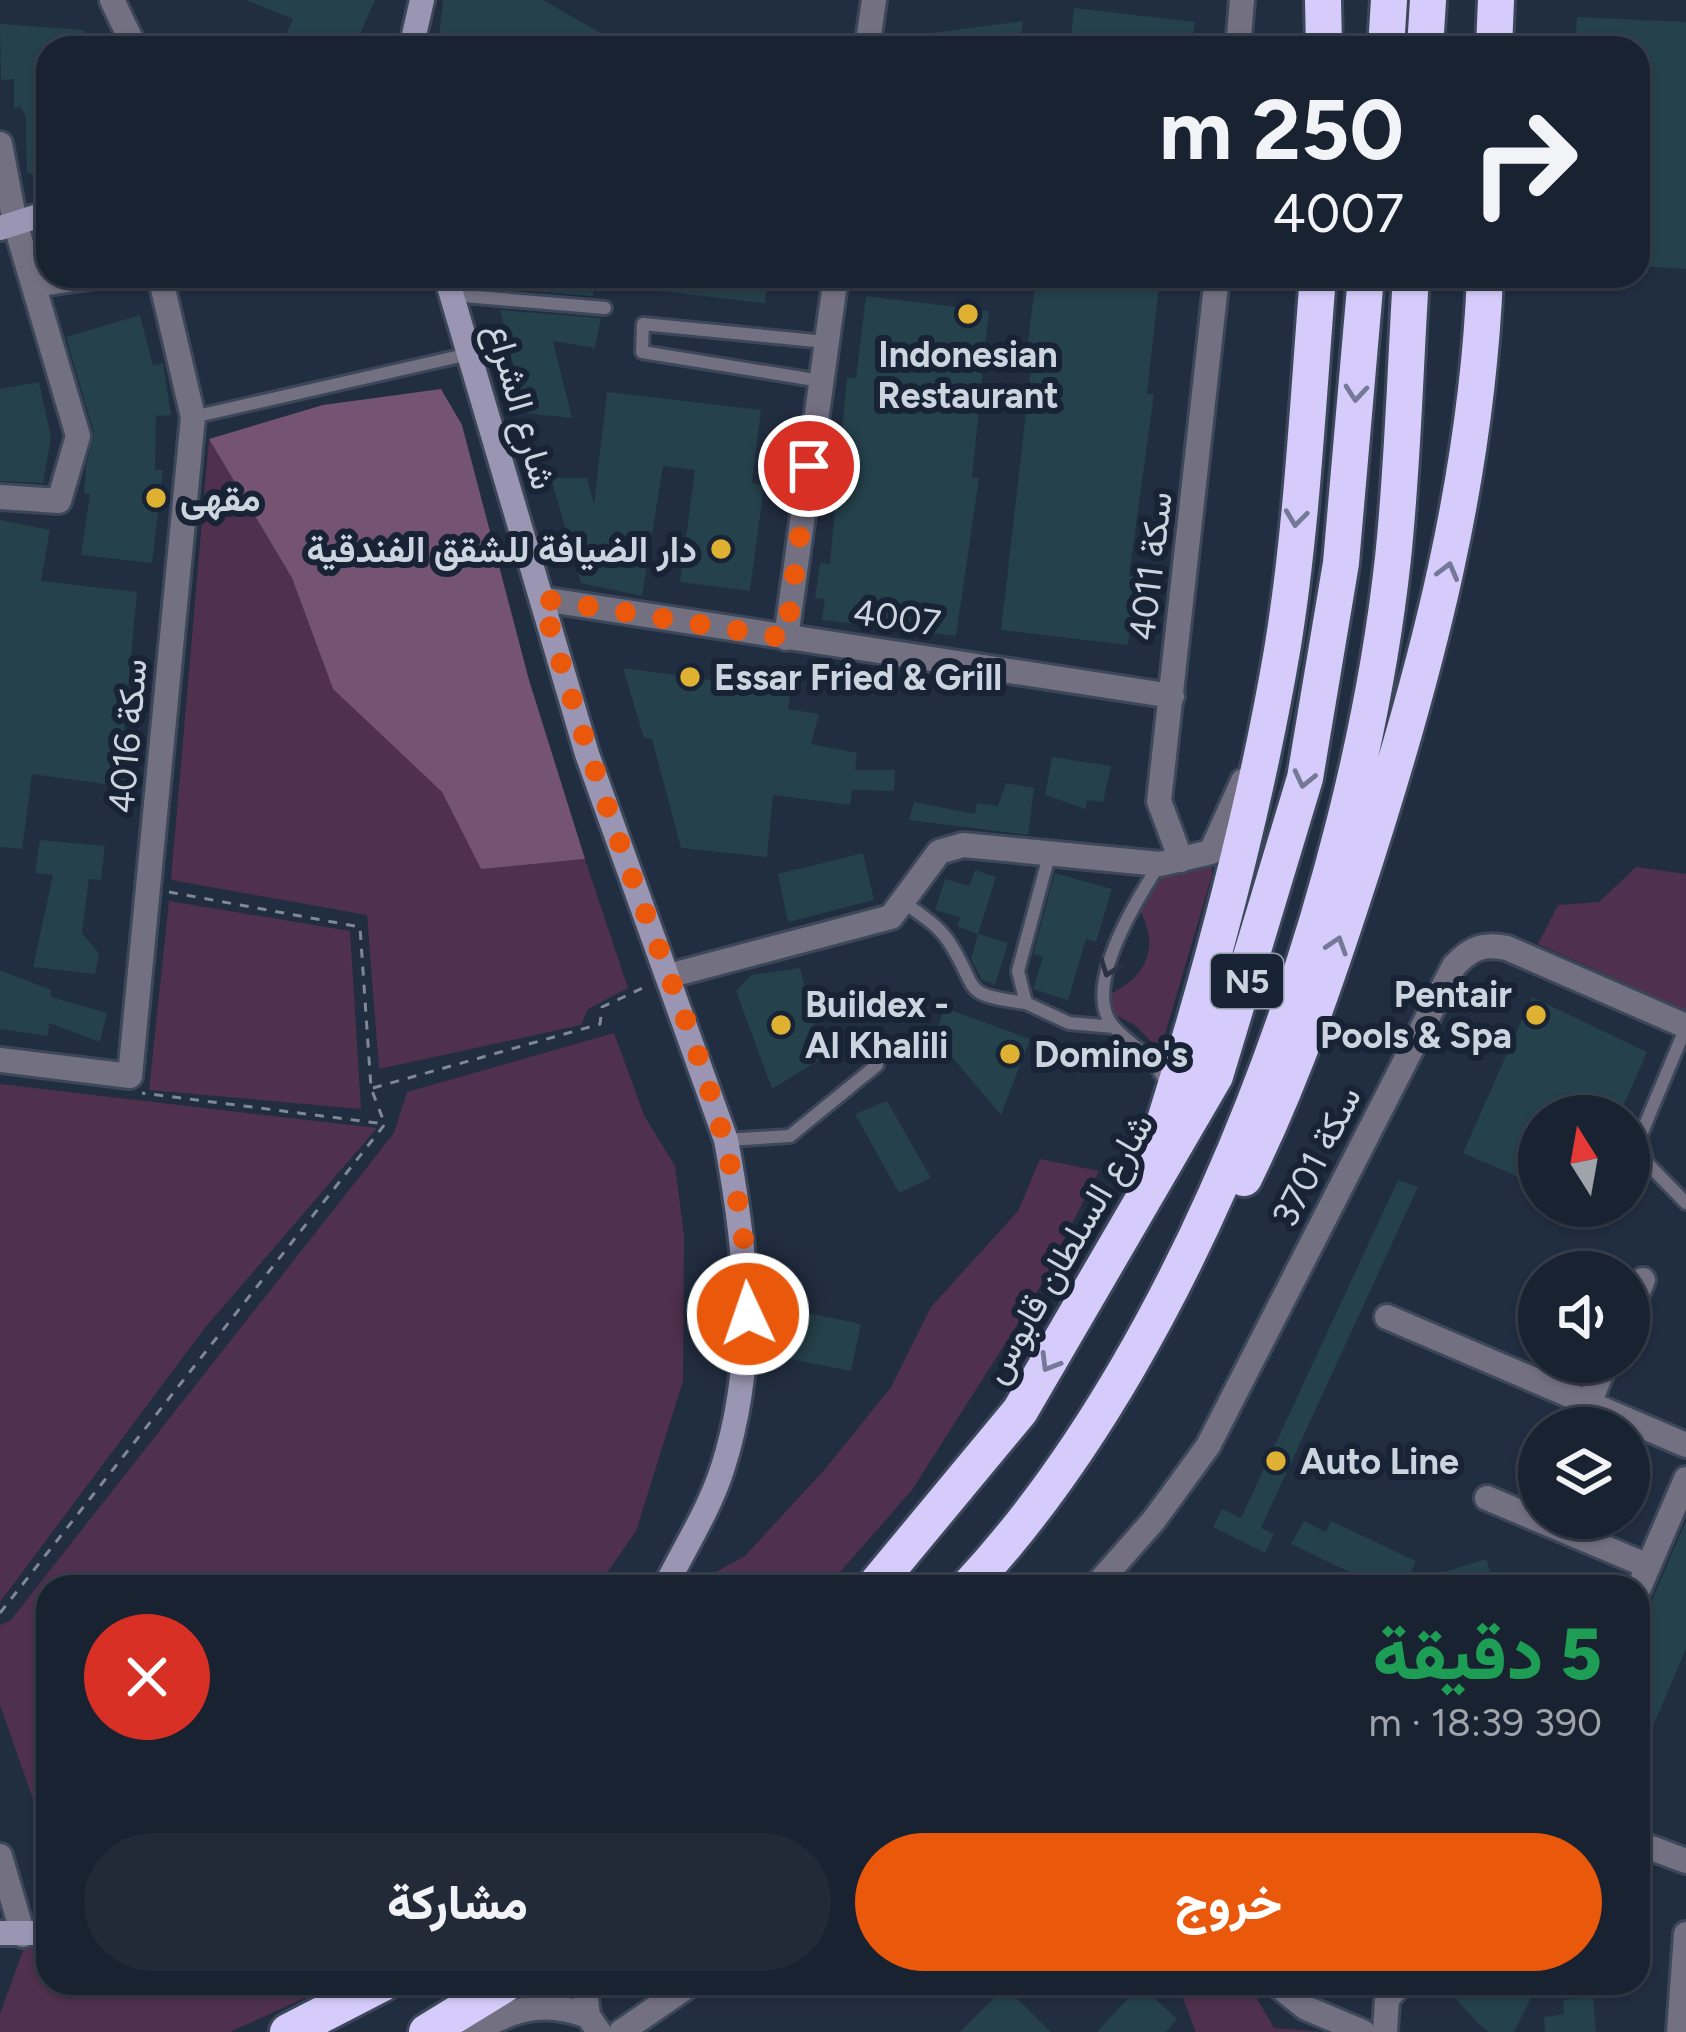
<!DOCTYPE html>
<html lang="ar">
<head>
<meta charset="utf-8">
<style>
	body { margin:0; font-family:Figtree,Vazirmatn,sans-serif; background:#222a38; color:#f1f3f6; direction:rtl; height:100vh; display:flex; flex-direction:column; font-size:45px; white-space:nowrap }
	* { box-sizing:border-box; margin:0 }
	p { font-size:39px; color:#9fa4ab }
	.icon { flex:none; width:66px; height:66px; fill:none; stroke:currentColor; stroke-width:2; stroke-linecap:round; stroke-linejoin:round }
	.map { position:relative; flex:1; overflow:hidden; direction:ltr }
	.panel { position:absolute; left:36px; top:1575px; width:1614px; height:420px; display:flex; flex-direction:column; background:#192230; border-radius:36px; box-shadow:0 3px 9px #0004,0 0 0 3px #373f4c; direction:rtl }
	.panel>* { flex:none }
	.top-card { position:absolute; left:36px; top:36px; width:1614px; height:252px; border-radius:36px; box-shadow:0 3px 9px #0004,0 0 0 3px #373f4c; direction:rtl; background:#192230; color:#f1f3f6; overflow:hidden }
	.needle { width:78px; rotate:349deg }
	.controls { position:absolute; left:1518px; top:1095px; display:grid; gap:24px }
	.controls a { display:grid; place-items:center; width:132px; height:132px; border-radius:50%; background:#192230; box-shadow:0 3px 9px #0004,0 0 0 3px #373f4c; font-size:60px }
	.pin { position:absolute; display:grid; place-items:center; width:102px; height:102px; color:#fff; margin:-51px; border:6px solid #fff; border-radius:50%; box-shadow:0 3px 12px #0007 }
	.me { position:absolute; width:132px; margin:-66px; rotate:357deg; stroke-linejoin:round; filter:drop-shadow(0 0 9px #0008) }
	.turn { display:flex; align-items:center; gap:42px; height:252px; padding:0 48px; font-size:54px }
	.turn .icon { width:156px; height:156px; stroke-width:2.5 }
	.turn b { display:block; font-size:84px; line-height:102px }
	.round { display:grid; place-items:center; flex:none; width:126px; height:126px; border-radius:63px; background:#222a38 }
	.headline { display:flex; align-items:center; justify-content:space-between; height:204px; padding:0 48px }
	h1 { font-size:72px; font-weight:800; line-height:90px; color:#1e9e55 }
	.cta { display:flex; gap:24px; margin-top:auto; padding:24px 48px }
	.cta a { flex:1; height:138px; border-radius:72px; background:#ea580c; color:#fff; font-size:48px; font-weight:800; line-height:138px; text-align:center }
	.cta a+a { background:#222a38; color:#f1f3f6 }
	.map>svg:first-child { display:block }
	.green { fill:#4f304e }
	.forest { fill:#755373 }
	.building { fill:#25414b }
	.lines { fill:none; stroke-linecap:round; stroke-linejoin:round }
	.lane-casing { stroke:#3c485a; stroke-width:18 }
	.street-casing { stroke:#3c485a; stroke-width:30 }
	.secondary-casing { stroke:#3c485a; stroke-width:30 }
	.highway-casing { stroke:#3c485a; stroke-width:42 }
	.path { stroke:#7e8897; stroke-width:3; stroke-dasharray:9 9; stroke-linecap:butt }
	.lane { stroke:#737082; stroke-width:12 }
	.street { stroke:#737082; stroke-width:24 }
	.secondary { stroke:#9a95b3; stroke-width:24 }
	.highway { stroke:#d5ccfb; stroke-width:36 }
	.oneway { stroke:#767898 }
	.oneway2 { stroke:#2a3244 }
	.route { stroke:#ea580c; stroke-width:21; stroke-dasharray:0 37.8 }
	.poi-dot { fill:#deb133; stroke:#182335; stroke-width:4.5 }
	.labels { text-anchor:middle; stroke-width:12; stroke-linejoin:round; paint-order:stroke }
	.shield { fill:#182335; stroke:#969fad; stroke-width:3 }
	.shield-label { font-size:33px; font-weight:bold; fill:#ccd4e0 }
	.poi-label { font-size:36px; font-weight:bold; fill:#ccd4e0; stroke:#182335; text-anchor:start }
	.street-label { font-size:36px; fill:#ccd4e0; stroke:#182335 }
</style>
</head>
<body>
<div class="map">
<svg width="1686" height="2032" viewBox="0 0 1686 2032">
	<rect width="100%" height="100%" fill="#212d40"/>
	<path class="green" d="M209,439L292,578L333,689L442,792L481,869L585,859L628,988L588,1009L581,1025L379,1069L367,915L171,880Z
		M1212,864V875L1160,1051L1135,1025L1113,1014L1107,995C1146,979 1161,947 1139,909L1158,879Z
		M1636,867L1686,874V1011L1538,944L1558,905L1599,902Z
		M169,901L350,931L361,1109L149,1090Z
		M614,1033L644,1115L675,1166L684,1235L683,1381L636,1531L597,1587H48V1842L0,1705V1625L10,1621L394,1133L407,1092Z
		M0,1084L377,1128L204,1329L0,1602Z
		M1040,1159L1099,1171L1033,1300L912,1490L827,1587H688L745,1556L826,1468L891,1387L931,1307L1018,1211Z
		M48,1940V1983H338L230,2032H0V2014L26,1942Z
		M1177,1983H1248L1274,2028L1324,2032H1196Z"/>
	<path class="forest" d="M441,389L462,425L529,680L585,859L481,869L442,792L333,689L292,578L209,439L323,405Z"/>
	<path class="building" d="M246,0H375L354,48H295L282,42L293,19Z
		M443,0H543L627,48H438Z
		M1074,8L1195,22L1192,48H1070Z
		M1577,17L1686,22V269L1638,266V48H1575Z
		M1023,21L1019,48H894L893,38Z
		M0,24L85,30L84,48H48V182L27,172L26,117L21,107L14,108V79L1,80Z
		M505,276H595L593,296L504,289Z
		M626,276H768L765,303L625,287Z
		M1036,276H1160L1147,394H1154L1129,576L1137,577L1128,645L1001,630L1032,360L1026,359Z
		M866,296L989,311L972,477L979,478L956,636L822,620L825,599L815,598L820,563L830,564L847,377L856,378Z
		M500,310L601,318L595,348L553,341L572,418L525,413Z
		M140,315L153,366L163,363L171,415L156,416L155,470H163L152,563L81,555L90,494L84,493L86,467L94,433L66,337Z
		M39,382L51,437L43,483L0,481V389Z
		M607,392L761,410L752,483L764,485L750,591L680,582L695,470L663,466L642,596L581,583L551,478H587L594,504Z
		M0,520L50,530L41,581L137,592L122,752L128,753L125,787L32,774L22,849L0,847Z
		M623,668L791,691L788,709L819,714L811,744L857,753L855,770H895L894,791L852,790L850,805L773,795L767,857L681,848L652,739L644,738Z
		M1052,757L1111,766L1103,802L1087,800L1086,809L1045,795Z
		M1006,783L1034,788L1028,835L909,820L914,802L975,814L977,803L998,806Z
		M40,840L105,846L101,880L89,879L82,933L99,953L95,974L33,967L53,875L35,873Z
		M863,853L874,900L788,922L778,874Z
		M975,870L996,877L978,934L957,926L960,917L935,910L945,879L969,886Z
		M1055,873L1112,889L1096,942L1086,939L1068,1000L1033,989L1043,957L1033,954Z
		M978,934L1008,943L995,985L982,980L971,959Z
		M800,968L822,1058L772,1089L736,991L751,975Z
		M0,970L51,990V997L107,1013L100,1042L49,1023L48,1036L0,1029Z
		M1532,997L1647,1052L1619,1116H1539V1186L1463,1153Z
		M945,1008L1030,1039L1001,1115L934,1036Z
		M887,1101L931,1178L899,1193L855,1114Z
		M1398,1180L1418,1187L1261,1528L1274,1534L1265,1553L1213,1527L1222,1509L1241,1518Z
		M799,1311L861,1324L851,1371L790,1359Z
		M1304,1521L1326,1532L1331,1521L1416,1561L1404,1587H1381L1291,1544Z
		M1686,1521V1649L1638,1761V1632Z
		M1486,1559L1495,1587H1442L1438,1574Z
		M1458,1983H1538L1514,2032H1488L1477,2022L1453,1996Z
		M1140,1985L1177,2019L1166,2032H1097Z
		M1005,1987L1051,2032H960Z
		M1593,1996L1596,2032H1545L1544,2017L1564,2014L1563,2000Z"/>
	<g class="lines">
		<defs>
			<path id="lane" d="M703,47L708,48
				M960,276L1011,282L1025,276
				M453,295L605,308
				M821,381L642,352L643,324L826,342
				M193,417L469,354
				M1050,852L1018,971L1026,1003L1069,1023L1114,1027
				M1159,865C1137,899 1081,988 1113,1026C1136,1052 1150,1049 1168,1087
				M905,903C921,915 939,926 949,942C981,991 958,994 1026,1003
				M1686,1027L1640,1137L1647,1163L1686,1203
				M726,1140L790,1136L877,1065"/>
			<path id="street" d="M112,0L135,48
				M867,48L874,0
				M1238,48L1242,0
				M0,144L15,223L78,436L59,501L0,497
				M34,285L95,276
				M542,599L1172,696
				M786,638L836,276
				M1181,860L1159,801L1217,276
				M668,976L891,917L939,852L963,845L1160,864L1211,852L1243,781
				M0,1060L130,1076L193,417L160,276
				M1629,1312L1643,1280
				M1387,1317L1686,1445
				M1579,1428L1606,1362
				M1487,1498L1648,1566
				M1095,1587L1154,1520L1208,1446L1454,966C1471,948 1483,943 1507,948L1686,1026
				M1638,1590L1686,1479
				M1638,1843L1686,1861
				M0,1856L23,1935
				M584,1983L588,2016L599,2032
				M1275,1983L1306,2008L1363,2032
				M475,2032C514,2007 546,2000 588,2016
				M621,2032L692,1983
				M1385,2032L1387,1999L1401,1983
				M1679,2032L1686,1934"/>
			<path id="secondary" d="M411,48L422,0
				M0,228L48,213
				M446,276L587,754L726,1140C747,1253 758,1359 722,1470C709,1510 684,1549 665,1587
				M0,1933H48"/>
			<path id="highway" d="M1323,0L1324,48
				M1386,48L1389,0
				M1425,48L1428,0
				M1494,48L1496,0
				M1156,1149C1208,985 1253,820 1282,651C1302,530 1308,399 1318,276
				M1244,1178C1295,1075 1332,964 1367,855C1428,664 1477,476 1485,276
				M874,1587L1020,1411L1215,1076L1305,778L1341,563L1366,276
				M968,1587C1199,1340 1357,891 1393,558C1403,464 1405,370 1411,276
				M288,2032L383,1983
				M427,2032L507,1983"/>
		</defs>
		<use href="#lane" class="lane-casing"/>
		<use href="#street" class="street-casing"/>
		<use href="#secondary" class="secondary-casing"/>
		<use href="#highway" class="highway-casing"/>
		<path class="path" d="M169,892L360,927L371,1088L384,1122
			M373,1088L600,1024L602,1007L647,986
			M0,1613L385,1124L142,1093"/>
		<use href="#lane" class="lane"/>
		<use href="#street" class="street"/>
		<use href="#secondary" class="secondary"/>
		<use href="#highway" class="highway"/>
	</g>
	<defs><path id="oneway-chevron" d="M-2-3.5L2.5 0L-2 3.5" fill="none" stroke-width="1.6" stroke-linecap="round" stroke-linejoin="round" transform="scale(3)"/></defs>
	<g class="oneway">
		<use href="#oneway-chevron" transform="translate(1356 393) rotate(95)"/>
		<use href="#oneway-chevron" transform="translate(1296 518) rotate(97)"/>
		<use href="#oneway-chevron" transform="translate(1448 571) rotate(-75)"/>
		<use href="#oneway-chevron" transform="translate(1304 779) rotate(103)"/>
		<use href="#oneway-chevron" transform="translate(1337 945) rotate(-72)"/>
		<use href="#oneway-chevron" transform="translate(1049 1363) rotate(121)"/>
	</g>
	<use class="oneway2" href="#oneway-chevron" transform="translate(1109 968) rotate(110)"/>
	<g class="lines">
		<path class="route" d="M748,1314C749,1163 686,1024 635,885C600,790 570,695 542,599L786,638L809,466"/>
	</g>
	<g class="poi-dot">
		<circle cx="968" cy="314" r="12"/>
		<circle cx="156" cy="498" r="12"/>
		<circle cx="721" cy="549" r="12"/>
		<circle cx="690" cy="677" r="12"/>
		<circle cx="1536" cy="1015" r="12"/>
		<circle cx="781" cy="1025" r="12"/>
		<circle cx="1010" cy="1054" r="12"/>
		<circle cx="1276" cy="1461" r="12"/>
	</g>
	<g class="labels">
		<rect class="shield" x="1211" y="954" width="72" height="54" rx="9"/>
		<g class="shield-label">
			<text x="1247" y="993">N5</text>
		</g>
		<g class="poi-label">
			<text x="968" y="367" text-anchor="middle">Indonesian<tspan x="968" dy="41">Restaurant</tspan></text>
			<text x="180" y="511">مقهى</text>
			<text x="697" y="562" text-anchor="end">دار الضيافة للشقق الفندقية</text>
			<text x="714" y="690">Essar Fried &amp; Grill</text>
			<text x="1512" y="1007" text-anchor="end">Pentair<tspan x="1512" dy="41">Pools &amp; Spa</tspan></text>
			<text x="805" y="1017">Buildex -<tspan x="805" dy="41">Al Khalili</tspan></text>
			<text x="1034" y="1067">Domino's</text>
			<text x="1300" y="1474">Auto Line</text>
		</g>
		<g class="street-label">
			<text transform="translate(522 406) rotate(74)" y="13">شارع الشراع</text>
			<text transform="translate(1150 566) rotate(-83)" y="13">سكة 4011</text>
			<text transform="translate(897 617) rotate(8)" y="13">4007</text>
			<text transform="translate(127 736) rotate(-85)" y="13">سكة 4016</text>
			<text transform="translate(1316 1156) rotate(-63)" y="13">سكة 3701</text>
			<text transform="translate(1067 1248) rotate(-60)" y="13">شارع السلطان قابوس</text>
		</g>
	</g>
</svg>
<div class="controls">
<a><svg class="needle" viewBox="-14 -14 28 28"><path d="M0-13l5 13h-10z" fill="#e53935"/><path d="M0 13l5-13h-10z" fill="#9fa4ab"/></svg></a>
<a><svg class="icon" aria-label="sound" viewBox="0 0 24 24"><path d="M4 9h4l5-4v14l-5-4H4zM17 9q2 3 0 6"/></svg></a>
<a><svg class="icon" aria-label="layers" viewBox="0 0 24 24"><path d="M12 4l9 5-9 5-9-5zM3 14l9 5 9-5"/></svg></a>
</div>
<div class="pin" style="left:809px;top:466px;background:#d93025"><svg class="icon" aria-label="arrive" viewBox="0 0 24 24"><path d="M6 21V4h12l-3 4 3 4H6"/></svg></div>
<svg class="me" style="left:748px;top:1314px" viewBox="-20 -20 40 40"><circle r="17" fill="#ea580c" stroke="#fff" stroke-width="3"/><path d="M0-11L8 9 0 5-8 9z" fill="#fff"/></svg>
<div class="top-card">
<div class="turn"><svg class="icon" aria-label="right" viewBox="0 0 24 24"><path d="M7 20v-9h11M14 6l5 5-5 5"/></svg><div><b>250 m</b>4007</div></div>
</div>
<section class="panel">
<div class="headline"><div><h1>5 دقيقة</h1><p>390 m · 18:39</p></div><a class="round" style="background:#d93025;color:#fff"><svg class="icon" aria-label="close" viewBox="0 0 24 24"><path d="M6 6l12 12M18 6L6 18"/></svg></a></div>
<div class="cta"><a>خروج</a><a>مشاركة</a></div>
</section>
</div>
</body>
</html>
